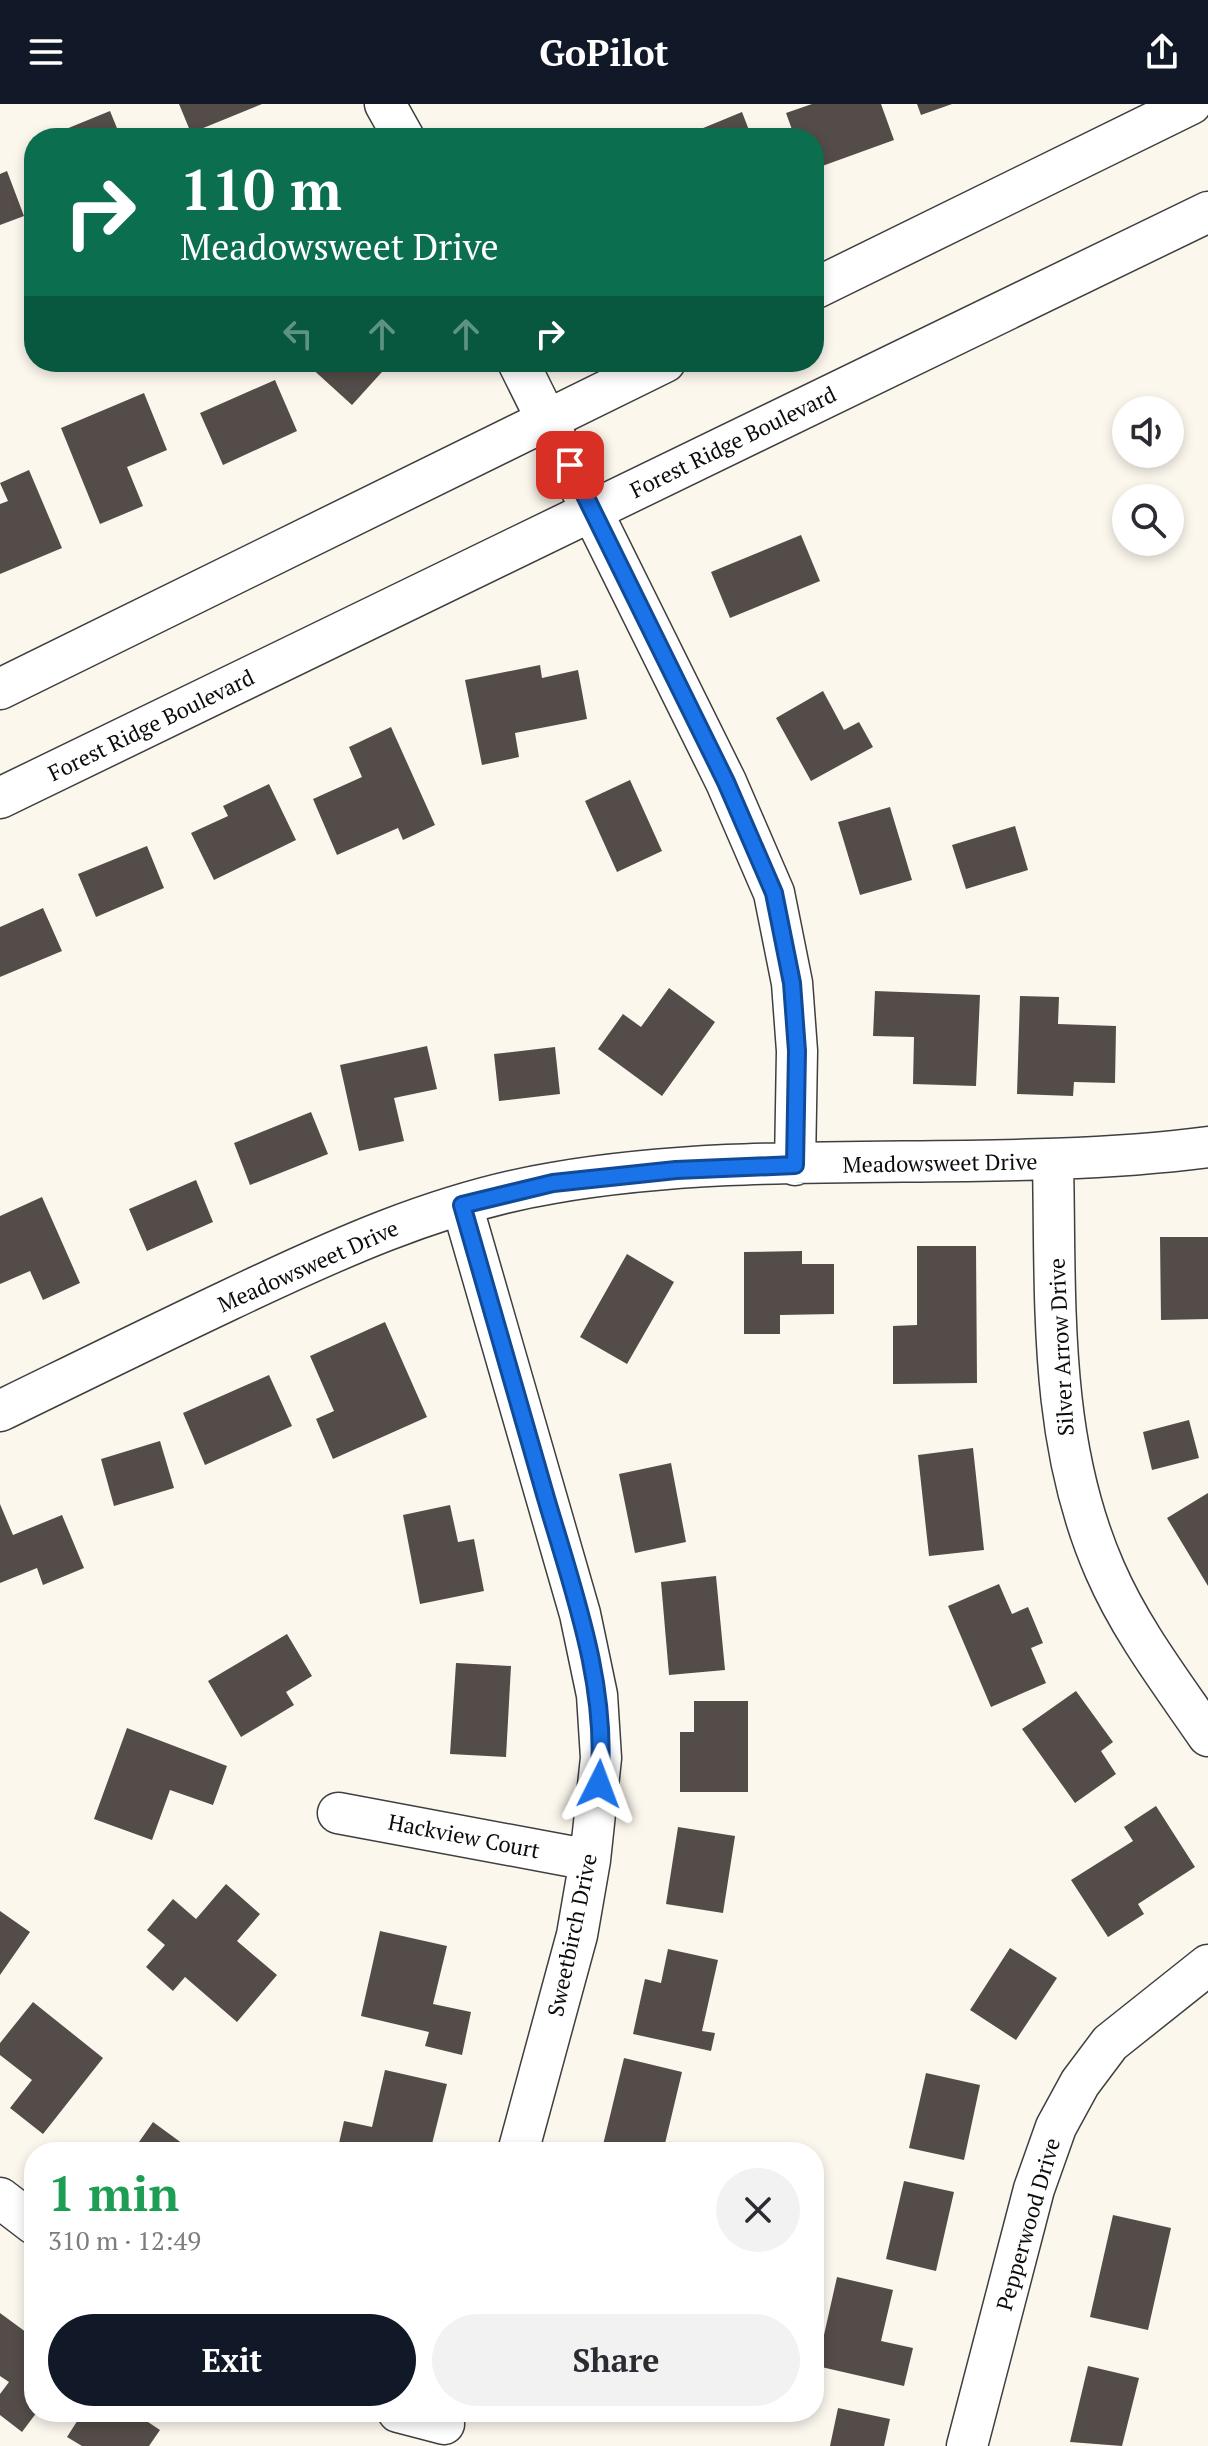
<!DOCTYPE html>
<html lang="en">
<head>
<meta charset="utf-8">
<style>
	body { margin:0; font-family:"PT Serif",serif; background:#f2f2f3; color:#2b2b33; height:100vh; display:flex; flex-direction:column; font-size:30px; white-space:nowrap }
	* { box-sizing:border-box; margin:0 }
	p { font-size:26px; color:#7c7c81 }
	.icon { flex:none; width:44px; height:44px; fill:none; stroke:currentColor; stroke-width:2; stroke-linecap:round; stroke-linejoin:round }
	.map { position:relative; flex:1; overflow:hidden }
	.side { position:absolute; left:24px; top:2038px; width:800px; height:280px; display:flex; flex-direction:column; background:#fff; border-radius:32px; box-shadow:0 4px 12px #0003 }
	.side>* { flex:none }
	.top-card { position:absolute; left:24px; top:24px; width:800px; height:244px; border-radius:32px; box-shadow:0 4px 12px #0003; background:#0b6e4f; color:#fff; overflow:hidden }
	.tools { position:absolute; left:1112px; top:292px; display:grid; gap:16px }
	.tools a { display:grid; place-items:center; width:72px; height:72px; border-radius:50%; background:#fff; box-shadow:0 4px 12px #0003; font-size:40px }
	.pin { position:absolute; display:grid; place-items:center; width:68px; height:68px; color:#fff; margin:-34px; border-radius:16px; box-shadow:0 4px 12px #0006 }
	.me { position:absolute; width:88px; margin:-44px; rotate:3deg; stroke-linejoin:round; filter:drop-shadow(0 0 6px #0008) }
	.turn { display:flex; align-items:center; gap:28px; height:168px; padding:0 24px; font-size:36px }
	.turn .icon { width:104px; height:104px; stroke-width:2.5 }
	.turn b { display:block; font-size:56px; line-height:68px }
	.lanes { display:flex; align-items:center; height:76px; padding:0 24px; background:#0003; justify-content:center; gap:40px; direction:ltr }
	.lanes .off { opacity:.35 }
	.round { display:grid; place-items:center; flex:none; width:84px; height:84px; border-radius:42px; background:#f2f2f3 }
	.overview { display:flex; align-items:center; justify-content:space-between; height:136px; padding:0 24px }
	h1 { font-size:48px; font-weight:800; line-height:60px; color:#1e9e55 }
	.cta { display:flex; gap:16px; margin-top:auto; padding:16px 24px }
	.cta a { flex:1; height:92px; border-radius:48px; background:#111827; color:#fff; font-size:32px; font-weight:800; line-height:92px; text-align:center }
	.cta a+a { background:#f2f2f3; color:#2b2b33 }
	header { display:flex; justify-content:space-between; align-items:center; height:104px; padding:0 24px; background:#111827; color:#fff; font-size:36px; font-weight:800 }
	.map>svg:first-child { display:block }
	.building { fill:#534c49 }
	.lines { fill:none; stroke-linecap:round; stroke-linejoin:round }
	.street-casing { stroke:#3f3f3f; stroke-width:43 }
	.street { stroke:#fff; stroke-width:40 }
	.route-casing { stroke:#114b97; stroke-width:20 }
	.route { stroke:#1a73e8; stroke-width:14 }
	.labels { text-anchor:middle; stroke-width:8; stroke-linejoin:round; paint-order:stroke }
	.street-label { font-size:22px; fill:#0c0c0c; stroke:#fff }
</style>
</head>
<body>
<header><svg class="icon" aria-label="menu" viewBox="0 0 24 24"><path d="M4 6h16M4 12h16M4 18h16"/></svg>GoPilot<svg class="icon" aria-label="share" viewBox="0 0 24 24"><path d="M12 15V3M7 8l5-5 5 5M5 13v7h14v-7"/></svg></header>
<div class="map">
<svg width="1208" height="2342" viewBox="0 0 1208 2342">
	<rect width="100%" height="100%" fill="#fcf7ed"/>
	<path class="building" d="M179,0H262L191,29Z
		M812,0H881L894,36L814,65V34H795L786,9Z
		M917,0H952L921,11Z
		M110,7L121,34H44Z
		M742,8L752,34H679Z
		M7,67L24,112L0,121V70Z
		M310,258H391L352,301L308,261Z
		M275,276L297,327L223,361L200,309Z
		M144,289L167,346L127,363L143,402L100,420L61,324Z
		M29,366L62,444L0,470V400L8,397L0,379Z
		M801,431L820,477L730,514L711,468Z
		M540,561L542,574L578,566L587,615L515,629L519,653L482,661L465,576Z
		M823,587L844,626L859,618L873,643L811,677L776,614Z
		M391,623L435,721L403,736L398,724L337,751L313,695L362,673L349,643Z
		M630,676L662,747L617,768L585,697Z
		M269,680L296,736L214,776L191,729L228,712L223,702Z
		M890,703L912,776L860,791L838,718Z
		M1015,722L1028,766L966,785L952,741Z
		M147,742L164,784L96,813L78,770Z
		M43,804L62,847L0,873V823Z
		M669,884L715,918L662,992L598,945L623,910L641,923Z
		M875,887L980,891L976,982L913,980L914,933L873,932Z
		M1020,892L1059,893L1058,920L1116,922L1115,979L1074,978L1073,992L1017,990Z
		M427,942L437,985L394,994L404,1037L359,1047L340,961Z
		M555,943L560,990L499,997L494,950Z
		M311,1008L328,1050L250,1081L234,1039Z
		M196,1076L213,1118L147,1147L129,1105Z
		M42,1093L80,1179L43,1196L30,1167L0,1180V1112Z
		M1160,1133H1208V1215L1161,1216Z
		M917,1142H976L977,1279L893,1280V1222L917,1221Z
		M802,1147V1160H834V1210L780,1211V1230H744V1148Z
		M627,1150L674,1178L627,1260L580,1233Z
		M385,1218L427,1313L333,1355L316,1315L334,1307L310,1252Z
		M269,1271L292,1322L205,1361L183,1309Z
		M1189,1316L1199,1354L1152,1366L1143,1328Z
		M160,1337L174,1384L114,1402L101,1355Z
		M973,1344L984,1446L929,1452L918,1351Z
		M671,1359L686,1438L635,1449L619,1370Z
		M1208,1389V1482L1167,1414Z
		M0,1400L13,1431L62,1411L84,1464L43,1481L37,1464L0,1479Z
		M450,1401L458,1438L474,1435L484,1487L420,1500L403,1411Z
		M716,1472L725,1566L669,1571L661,1478Z
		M999,1480L1012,1510L1028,1503L1043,1539L1031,1544L1046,1579L991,1603L948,1502Z
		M287,1530L312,1572L286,1588L294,1601L241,1633L208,1577Z
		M456,1559L511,1562L506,1653L450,1650Z
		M1076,1587L1113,1638L1101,1647L1116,1670L1075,1699L1022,1625Z
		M694,1597H748V1688H680V1628H694Z
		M127,1624L227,1662L213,1701L170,1686L152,1736L94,1715Z
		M1156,1702L1195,1763L1138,1800L1144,1810L1108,1833L1071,1776L1133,1737L1124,1723Z
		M678,1723L735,1732L723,1809L666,1800Z
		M226,1780L260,1810L237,1837L277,1871L237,1918L185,1873L173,1887L146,1863L165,1841L147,1826L173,1795L196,1815Z
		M0,1807L30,1828L0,1871Z
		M380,1827L447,1842L433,1900L471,1908L462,1951L425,1942L429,1928L361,1912Z
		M1010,1844L1057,1874L1016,1936L970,1906Z
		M668,1845L718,1856L702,1927L715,1929L711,1947L633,1930L645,1875L661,1879Z
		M33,1898L103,1954L43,2030L10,2004L32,1976L0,1951V1939Z
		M624,1954L682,1968L663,2048L602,2045Z
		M385,1966L447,1980L430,2048H337L344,2017L372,2023Z
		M926,1969L980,1981L964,2056L909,2044Z
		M153,2018L194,2048H132Z
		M904,2077L954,2088L936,2167L886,2155Z
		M1113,2111L1171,2124L1148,2226L1090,2213Z
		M837,2173L893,2186L881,2237L913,2244L904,2282L817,2262Z
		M0,2209L34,2234L37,2308L22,2328L0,2311V2290L9,2278L0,2272Z
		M1088,2262L1139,2274L1122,2342L1070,2338Z
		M838,2304L890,2315L884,2342H830Z
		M83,2308H133L160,2326L149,2342H82L67,2333Z"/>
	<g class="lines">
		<defs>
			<path id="street" d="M385,0L404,34
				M814,185L1191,0
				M518,258L726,678L774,789L792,879L797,947L795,1061
				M0,585L665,258
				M0,694L1208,108
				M1053,1058C1056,1197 1048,1336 1105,1466C1131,1526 1171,1578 1208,1632
				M462,1101L580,1510L597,1591L601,1654L590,1756L577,1831L518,2048
				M0,1307C76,1270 151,1233 227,1197C332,1147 438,1098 553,1079C767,1042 991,1071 1208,1043
				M338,1709L590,1756
				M0,2094L34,2120
				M398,2308L444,2320
				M967,2342L1034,2085L1056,2023L1080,1979L1110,1939L1208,1861"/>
		</defs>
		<use href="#street" class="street-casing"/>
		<use href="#street" class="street"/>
	</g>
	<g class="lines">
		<defs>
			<path id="route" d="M570,361L726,678L774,789L792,879L797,947L795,1061L676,1066L553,1079L462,1101C490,1198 518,1296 546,1394C573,1486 609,1583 599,1680"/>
		</defs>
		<use href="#route" class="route-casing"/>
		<use href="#route" class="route"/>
	</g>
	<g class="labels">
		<g class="street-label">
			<text transform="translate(733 338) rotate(-26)" y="8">Forest Ridge Boulevard</text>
			<text transform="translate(151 621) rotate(-26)" y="8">Forest Ridge Boulevard</text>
			<text transform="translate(940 1059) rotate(-1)" y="8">Meadowsweet Drive</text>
			<text transform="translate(308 1162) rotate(-24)" y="8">Meadowsweet Drive</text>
			<text transform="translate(1061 1243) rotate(-93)" y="8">Silver Arrow Drive</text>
			<text transform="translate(464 1732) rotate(11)" y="8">Hackview Court</text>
			<text transform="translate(572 1831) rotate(-78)" y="8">Sweetbirch Drive</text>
			<text transform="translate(1028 2120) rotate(-74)" y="8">Pepperwood Drive</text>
		</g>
	</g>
</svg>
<div class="tools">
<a><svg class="icon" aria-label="sound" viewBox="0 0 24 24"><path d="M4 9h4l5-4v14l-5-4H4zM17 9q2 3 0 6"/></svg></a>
<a><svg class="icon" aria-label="search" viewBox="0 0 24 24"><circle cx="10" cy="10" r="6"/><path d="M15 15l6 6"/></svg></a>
</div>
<div class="pin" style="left:570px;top:361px;background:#d93025"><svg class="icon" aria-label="arrive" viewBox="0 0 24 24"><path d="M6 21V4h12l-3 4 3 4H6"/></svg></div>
<svg class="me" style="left:599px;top:1680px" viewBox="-20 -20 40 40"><path d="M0-17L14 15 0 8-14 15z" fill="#1a73e8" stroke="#fff" stroke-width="4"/></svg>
<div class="top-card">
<div class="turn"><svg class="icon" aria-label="right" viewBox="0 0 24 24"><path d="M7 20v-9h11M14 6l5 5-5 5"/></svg><div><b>110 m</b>Meadowsweet Drive</div></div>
<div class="lanes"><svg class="icon off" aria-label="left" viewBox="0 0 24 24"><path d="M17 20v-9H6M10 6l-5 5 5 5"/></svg><svg class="icon off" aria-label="ahead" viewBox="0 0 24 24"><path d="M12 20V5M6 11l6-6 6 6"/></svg><svg class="icon off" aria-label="ahead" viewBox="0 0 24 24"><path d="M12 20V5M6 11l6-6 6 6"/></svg><svg class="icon" aria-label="right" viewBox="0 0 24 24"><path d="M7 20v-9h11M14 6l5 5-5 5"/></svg></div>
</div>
<section class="side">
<div class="overview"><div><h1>1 min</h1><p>310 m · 12:49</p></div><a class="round"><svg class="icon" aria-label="close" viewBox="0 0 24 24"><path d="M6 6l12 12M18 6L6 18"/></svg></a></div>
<div class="cta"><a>Exit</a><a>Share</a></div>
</section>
</div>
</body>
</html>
